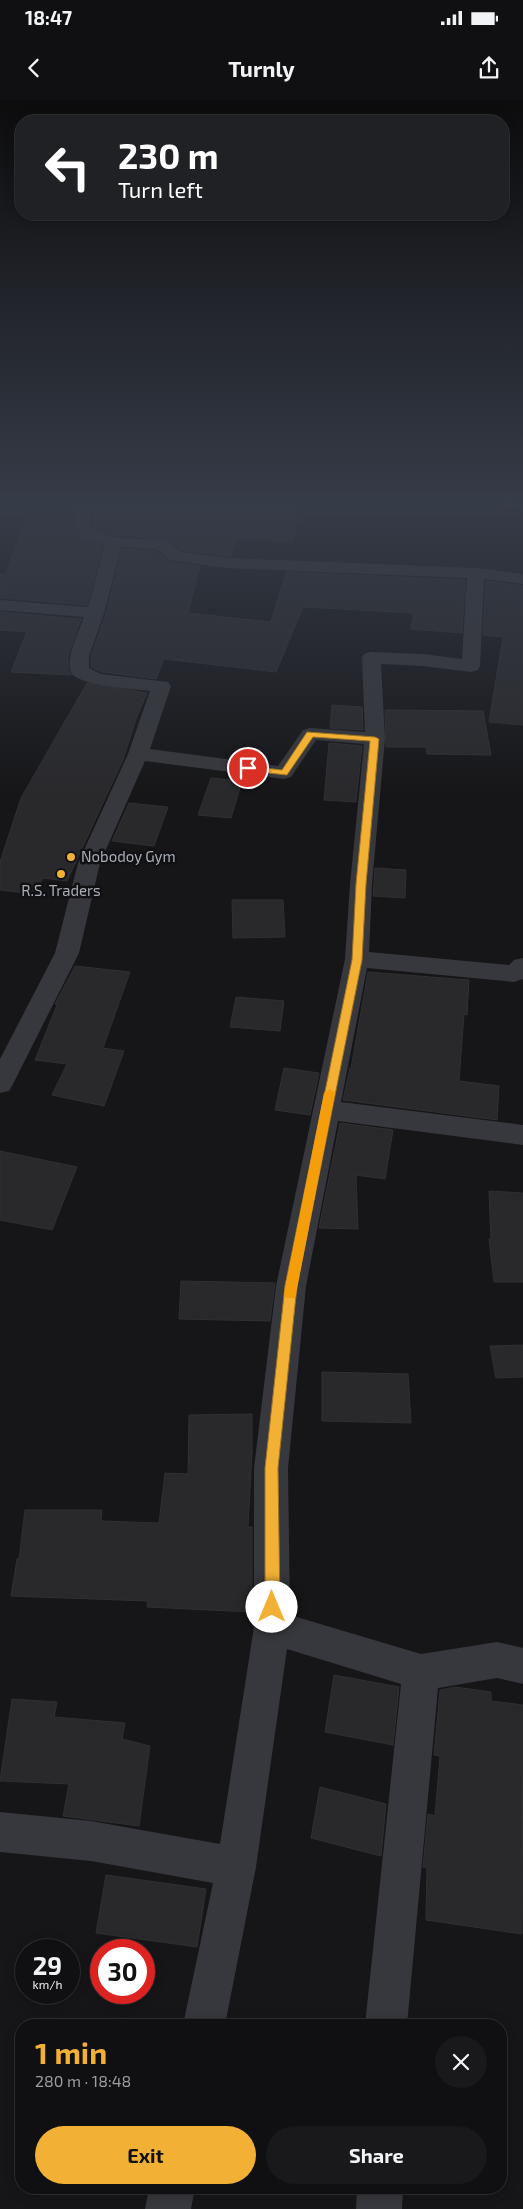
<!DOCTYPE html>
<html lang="en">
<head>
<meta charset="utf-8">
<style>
	body { margin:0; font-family:"Exo 2",sans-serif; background:#19191b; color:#f1f3f6; height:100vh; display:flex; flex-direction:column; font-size:19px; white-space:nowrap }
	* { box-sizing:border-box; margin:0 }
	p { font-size:16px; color:#9c9d9f }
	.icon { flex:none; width:28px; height:28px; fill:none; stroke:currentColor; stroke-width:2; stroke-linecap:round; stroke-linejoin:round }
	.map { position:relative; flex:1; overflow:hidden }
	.drawer { position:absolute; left:15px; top:1919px; width:492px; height:175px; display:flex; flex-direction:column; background:#101012; border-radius:20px; box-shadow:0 2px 12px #0003,0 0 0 1px #303032 }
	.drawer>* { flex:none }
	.top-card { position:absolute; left:15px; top:15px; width:494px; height:105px; border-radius:20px; box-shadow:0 2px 12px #0003,0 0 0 1px #303032; background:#202124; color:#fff; overflow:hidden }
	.speed { position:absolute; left:15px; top:1839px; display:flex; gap:10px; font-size:25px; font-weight:700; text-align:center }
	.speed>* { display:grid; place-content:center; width:65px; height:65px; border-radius:50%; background:#101012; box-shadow:0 2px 12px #0003,0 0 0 1px #303032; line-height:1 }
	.speed small { font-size:12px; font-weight:400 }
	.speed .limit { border:8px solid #d22; background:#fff; color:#111 }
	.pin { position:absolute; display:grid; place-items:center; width:42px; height:42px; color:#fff; margin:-21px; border:2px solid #fff; border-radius:50%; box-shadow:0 1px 5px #0007 }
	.me { position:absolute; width:55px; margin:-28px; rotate:0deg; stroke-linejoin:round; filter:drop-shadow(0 0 4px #0008) }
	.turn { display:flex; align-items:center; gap:18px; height:105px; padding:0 20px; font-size:22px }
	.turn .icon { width:65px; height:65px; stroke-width:2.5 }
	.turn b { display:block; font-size:35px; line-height:42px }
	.round { display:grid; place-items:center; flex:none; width:52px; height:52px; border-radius:26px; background:#19191b }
	.summary { display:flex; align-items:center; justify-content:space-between; height:85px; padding:0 20px }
	h1 { font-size:30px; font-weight:700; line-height:38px; color:#f2b134 }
	.button { display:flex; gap:10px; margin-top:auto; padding:10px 20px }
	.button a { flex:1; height:58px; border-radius:30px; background:#f2b134; color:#111; font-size:20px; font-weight:700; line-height:58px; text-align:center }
	.button a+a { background:#19191b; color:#f1f3f6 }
	.status { display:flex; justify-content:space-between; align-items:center; height:35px; padding:0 25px; background:#101012; direction:ltr }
	.status svg { height:14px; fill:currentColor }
	header { display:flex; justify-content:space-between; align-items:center; height:65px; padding:0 20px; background:#101012; font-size:22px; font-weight:700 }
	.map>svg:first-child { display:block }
	.building { fill:#29292c; stroke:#303034 }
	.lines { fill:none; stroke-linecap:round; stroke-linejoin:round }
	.minor { fill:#37383d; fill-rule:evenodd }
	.route { fill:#f2b134; stroke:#9d7322 }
	.slow { fill:#f59e0b }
	.poi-dot { fill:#f2b134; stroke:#111113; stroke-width:2 }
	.labels { text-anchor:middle; stroke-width:5; stroke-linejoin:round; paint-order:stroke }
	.poi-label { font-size:15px; fill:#a8adb8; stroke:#111113; text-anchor:start }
</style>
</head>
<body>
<div class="status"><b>18:47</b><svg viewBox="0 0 49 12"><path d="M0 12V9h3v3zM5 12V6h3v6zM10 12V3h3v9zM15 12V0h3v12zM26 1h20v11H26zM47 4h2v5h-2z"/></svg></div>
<header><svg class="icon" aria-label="back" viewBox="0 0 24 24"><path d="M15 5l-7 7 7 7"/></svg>Turnly<svg class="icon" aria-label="share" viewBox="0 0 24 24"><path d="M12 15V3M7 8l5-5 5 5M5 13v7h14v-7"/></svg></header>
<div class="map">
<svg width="523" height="2109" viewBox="0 0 523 2109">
	<rect width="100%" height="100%" fill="#161618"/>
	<path class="building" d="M205,401H300L293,442L238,438L231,456H227L182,450L166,438L114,435L97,429L92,424L95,403L204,404Z
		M25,419L73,420L72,427L82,439L103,446L87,505L0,498V474H6Z
		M122,449L155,451L170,462L200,466L188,513L271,522L286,472L465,480L462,533L411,529L414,513L303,507L276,572L164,559L156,579L102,572L91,567V556L106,514Z
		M486,481L523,486V625L489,622L503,537L483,535Z
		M0,512L81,519L68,556V570L71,575L11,572L27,532L0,530Z
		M87,583L147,593L136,619L123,660L67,781L43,778L35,794L0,790V762L21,698Z
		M332,605L362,607L363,630L330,628Z
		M385,610L483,611L491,655L427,654L426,647H386Z
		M329,643L362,646L356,702L324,700Z
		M211,678L242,681L231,718L198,715Z
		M129,703L168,707L154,746L112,741Z
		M375,768L406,770L405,798L373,796Z
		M232,800H283L285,837L233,838Z
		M75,866L130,872L103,948L124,951L104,1006L52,995L67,964L35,960L57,905L55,904Z
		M368,872L469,880L467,915L464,914L459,981L499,986L497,1020L343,1000L350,968H351Z
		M236,897L284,901L280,931L230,927Z
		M284,968L319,973L310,1015L275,1010Z
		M340,1023L393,1030L385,1079L356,1075L358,1129L319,1128Z
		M0,1051L77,1067L52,1130L0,1120Z
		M489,1091L523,1093V1182H494L489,1139H491Z
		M181,1181L275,1183L270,1221L179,1219Z
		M523,1245V1277L496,1278L490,1246Z
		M322,1272L408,1274L411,1323L322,1321Z
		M252,1314V1353L248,1427H252V1512L147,1507L148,1501L11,1496L17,1459H19L25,1410H102L101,1421L159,1423L165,1373L188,1374L189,1315Z
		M334,1575L399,1587L393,1645L325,1632Z
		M455,1587L491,1592V1601L523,1605L522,1834L426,1820L427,1768L423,1767L428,1714L435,1716L440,1656L434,1655L440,1590Z
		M12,1599L57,1602L54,1617L125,1623L122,1639L150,1646L139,1726L63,1716L69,1684L0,1681Z
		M320,1687L386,1704L381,1756L311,1738Z
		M106,1775L206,1789L197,1847L96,1833Z"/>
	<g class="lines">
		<path class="minor" d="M76,401H92L90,425C105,442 139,438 160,439L166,440L181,452L227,458L476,468L523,474V484L484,479L480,566L478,570L471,572L423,566L381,564L385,639L372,784L369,852L509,865L514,860L523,858V879L514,882L367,868L341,1002L523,1025V1045L338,1021L306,1186L288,1368L290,1515L421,1554L497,1542L523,1548V1584L497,1578L438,1588L407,1925H365L401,1584L287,1549L256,1767L225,1925H183L213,1783L91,1761L0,1752V1712L91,1721L220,1744L254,1527V1368L276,1186L345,859L350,784L364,644L316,640L291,677L284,679L145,661L100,763L79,853L13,984L9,991L0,993V959L55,853L78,763L128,654L150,591C136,589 72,586 70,570C67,553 79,533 84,517L0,510V500L88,507L105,445L83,438L74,426ZM121,447L156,449L170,460L227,468L467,478L462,559L423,554L371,552L364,554L362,558L365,632L310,628L303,630L278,666L150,649L171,586L168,582L101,574L89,568V556L104,513Z
			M503,401H523V411L505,404Z
			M149,2088H195L191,2109H145Z
			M357,2088H403L402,2109H356Z"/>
	</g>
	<linearGradient id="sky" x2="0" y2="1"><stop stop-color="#0c0c0d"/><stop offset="0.58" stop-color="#363c48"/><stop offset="1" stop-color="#363c48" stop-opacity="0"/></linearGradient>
	<rect width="523" height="696" fill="url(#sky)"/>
	<path class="route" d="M307,632L375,637L379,639L366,784L362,860L297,1186L278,1368L280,1507L277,1512L272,1514L267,1512L265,1507V1368L285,1186L352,860L356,784L370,641L313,637L287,675L248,671L243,668L248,666L282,670Z"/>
	<path class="slow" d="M330,989L335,993L296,1194L295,1198H286L284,1194L324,993Z"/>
	<g class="poi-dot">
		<circle cx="71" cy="757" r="5"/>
		<circle cx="61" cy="774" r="5"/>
	</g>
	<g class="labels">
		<g class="poi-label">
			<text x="81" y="762">Nobodoy Gym</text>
			<text x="61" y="796" text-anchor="middle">R.S. Traders</text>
		</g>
	</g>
</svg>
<div class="speed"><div>29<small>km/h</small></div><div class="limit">30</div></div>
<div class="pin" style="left:248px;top:668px;background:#d93025"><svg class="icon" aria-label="arrive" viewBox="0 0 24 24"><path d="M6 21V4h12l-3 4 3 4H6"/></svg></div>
<svg class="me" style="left:272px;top:1507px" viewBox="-20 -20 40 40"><circle r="19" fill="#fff"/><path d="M0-13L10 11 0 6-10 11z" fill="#f2b134"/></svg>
<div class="top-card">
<div class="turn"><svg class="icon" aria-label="left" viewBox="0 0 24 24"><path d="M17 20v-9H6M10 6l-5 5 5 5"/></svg><div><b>230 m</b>Turn left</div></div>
</div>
<section class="drawer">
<div class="summary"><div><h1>1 min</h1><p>280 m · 18:48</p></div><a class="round"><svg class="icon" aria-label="close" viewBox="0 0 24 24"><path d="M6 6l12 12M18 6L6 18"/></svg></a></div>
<div class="button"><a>Exit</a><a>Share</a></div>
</section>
</div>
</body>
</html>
